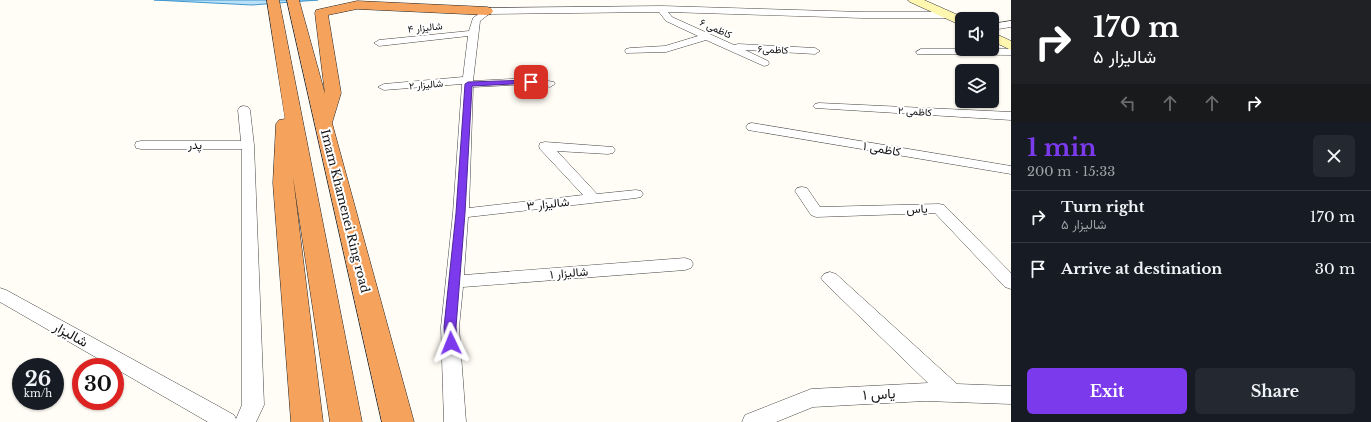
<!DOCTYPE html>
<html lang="en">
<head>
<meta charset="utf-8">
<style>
	body { margin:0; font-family:"Libre Baskerville",Vazirmatn,serif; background:#242831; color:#f1f3f6; height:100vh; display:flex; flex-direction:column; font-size:15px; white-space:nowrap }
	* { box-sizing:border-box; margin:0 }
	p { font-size:13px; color:#9ea1a6 }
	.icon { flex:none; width:22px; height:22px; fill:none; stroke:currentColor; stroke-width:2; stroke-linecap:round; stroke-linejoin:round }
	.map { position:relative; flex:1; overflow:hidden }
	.drawer { display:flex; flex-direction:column; background:#171b24; width:360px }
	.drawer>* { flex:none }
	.guide { background:#202124; color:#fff; overflow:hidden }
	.fabs { position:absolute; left:955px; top:12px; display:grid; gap:8px }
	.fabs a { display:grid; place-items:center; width:44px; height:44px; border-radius:6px; background:#171b24; box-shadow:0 1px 3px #0004; font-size:20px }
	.speed { position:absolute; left:12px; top:358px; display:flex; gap:8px; font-size:20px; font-weight:700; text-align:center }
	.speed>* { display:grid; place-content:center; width:52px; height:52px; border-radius:50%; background:#171b24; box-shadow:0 1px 3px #0004; line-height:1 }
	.speed small { font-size:10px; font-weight:400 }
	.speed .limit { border:6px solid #d22; background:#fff; color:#111 }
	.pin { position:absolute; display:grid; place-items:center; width:34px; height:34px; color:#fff; margin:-17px; border-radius:8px; box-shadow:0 2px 6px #0006 }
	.me { position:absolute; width:44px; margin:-22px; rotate:358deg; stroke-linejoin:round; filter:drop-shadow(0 0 3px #0008) }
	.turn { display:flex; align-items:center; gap:14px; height:84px; padding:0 16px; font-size:18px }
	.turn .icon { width:52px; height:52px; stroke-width:2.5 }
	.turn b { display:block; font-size:28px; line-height:34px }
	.lanes { display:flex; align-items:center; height:38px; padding:0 16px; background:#0003; justify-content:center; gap:20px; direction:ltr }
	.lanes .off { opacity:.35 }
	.round { display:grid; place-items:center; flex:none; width:42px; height:42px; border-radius:6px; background:#242831 }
	.summary { display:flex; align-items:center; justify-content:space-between; height:68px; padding:0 16px }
	h1 { font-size:24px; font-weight:700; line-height:30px; color:#7c3aed }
	.primary-button { display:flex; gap:8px; margin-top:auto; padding:8px 16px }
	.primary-button a { flex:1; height:46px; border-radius:6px; background:#7c3aed; color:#fff; font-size:16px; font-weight:700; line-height:46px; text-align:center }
	.primary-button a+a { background:#242831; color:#f1f3f6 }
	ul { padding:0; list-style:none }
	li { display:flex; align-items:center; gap:12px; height:52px; padding:0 16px; border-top:1px solid #363941 }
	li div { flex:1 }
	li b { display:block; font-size:15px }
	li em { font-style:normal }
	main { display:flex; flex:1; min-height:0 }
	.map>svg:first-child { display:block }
	.water { fill:#b9e0f7; stroke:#3f96cf }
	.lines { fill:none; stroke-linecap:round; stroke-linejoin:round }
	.street-casing { stroke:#444; stroke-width:1 }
	.secondary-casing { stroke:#333; stroke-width:1 }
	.highway-casing { stroke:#222; stroke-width:1 }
	.street { fill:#fff; fill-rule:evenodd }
	.secondary { fill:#fff6b0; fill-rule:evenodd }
	.highway { fill:#f5a25d; fill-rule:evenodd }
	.route { fill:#7c3aed; stroke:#51269a }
	.labels { text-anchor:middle; stroke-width:4; stroke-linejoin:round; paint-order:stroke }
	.far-street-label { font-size:10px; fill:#111; stroke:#fff }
	.street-label { font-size:12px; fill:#111; stroke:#fff }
	.near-street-label { font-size:14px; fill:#111; stroke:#fff }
</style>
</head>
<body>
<main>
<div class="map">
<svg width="1011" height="422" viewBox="0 0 1011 422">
	<rect width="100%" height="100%" fill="#fffdf5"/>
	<path class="water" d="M154,0H318L252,5Z"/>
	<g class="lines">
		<defs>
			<path id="street" d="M662,6L863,12H947L951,15L947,18H863L668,12L672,17L734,45L738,44L815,48L820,51L815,54L745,50L768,61L769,63L768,65L764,66L706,40L666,52L626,53L625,51L626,49L630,48L665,46L698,36L666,21L659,12L489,14L480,21L473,81L531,78L554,82L555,84L550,87L531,84L473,87L469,208L583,195L540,149L539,146L540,143L545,142L613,147L615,150L613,153L608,154L557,151L597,194L636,190L641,191L643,194L641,197L636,198L468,217L464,275L685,258L691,260L693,264L691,268L685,270L463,287L459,327L466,422H444L441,327L453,213L462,84L384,90L378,87L384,84L463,77L468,36L379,46L374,43L379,40L469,31L473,18L487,8Z
				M1011,21V27L992,30V24Z
				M921,49H1011V55L917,54L916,52Z
				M819,103L1011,112V120L815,108L813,106L815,104Z
				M244,106L248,107L250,110L254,145L264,405L256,422H208L0,302V288L6,290L218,406L234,415L236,419L242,405V149H141L136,148L135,145L136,142L141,141H241L238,110L240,107Z
				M752,123L1011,166V174L748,130L746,127L748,124Z
				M802,187L807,188L820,207L939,204L944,205L1011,273V289L1005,287L935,213L816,217L811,215L795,191L797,188Z
				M830,272L836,274L957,384L1011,386V404L925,401L813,407L776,422H742L745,415L811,389L928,383L824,282L821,278L824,274Z"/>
			<path id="secondary" d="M908,0H924L967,19H962V25L958,24L910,2Z
				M992,32L1011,41V50L992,41Z"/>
			<path id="highway" d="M267,0H279L362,422H330L293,177L323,422H291L273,183L276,124L279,120L285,119Z
				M287,0H299L325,94L315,13L316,10L357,1L487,7L491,8L493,11L491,14L487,15L357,9L328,15L341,93L332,123L414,422H382Z"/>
		</defs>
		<use href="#street" class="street-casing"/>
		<use href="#secondary" class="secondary-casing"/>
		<use href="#highway" class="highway-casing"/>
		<use href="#street" class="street"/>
		<use href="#secondary" class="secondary"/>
		<use href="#highway" class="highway"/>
	</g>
	<path class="route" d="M531,80L534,82L533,83L472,86L465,213L456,327L457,343L455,346L451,347L447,346L445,343L444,327L456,213L465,84L468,82Z"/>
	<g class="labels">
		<g class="far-street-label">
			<text transform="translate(425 27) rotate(-6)" y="4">شالیزار ۴</text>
			<text transform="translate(716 28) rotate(24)" y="4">کاظمی ۶</text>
			<text transform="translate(773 49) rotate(3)" y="4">کاظمی۶</text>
			<text transform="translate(426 84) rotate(-5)" y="4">شالیزار ۲</text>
			<text transform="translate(915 111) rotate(3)" y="4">کاظمی ۲</text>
		</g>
		<g class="street-label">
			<text x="195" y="149">پدر</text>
			<text transform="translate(882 149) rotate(10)" y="4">کاظمی ۱</text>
			<text transform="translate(548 204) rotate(-6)" y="4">شالیزار ۳</text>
			<text transform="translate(917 209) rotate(-2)" y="4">یاس</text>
			<text transform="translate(345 211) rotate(76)" y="4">Imam Khamenei Ring road</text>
			<text transform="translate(569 273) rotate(-5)" y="4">شالیزار ۱</text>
		</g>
		<g class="near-street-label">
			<text transform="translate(71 334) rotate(29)" y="5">شالیزار</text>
			<text transform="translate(879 394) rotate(-3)" y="5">یاس ۱</text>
		</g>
	</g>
</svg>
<div class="fabs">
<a><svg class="icon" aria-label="sound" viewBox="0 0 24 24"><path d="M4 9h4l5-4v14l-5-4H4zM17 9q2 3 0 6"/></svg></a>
<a><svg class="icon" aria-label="layers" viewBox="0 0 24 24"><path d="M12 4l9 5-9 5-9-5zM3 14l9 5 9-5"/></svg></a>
</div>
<div class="speed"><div>26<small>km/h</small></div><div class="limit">30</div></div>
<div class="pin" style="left:531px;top:82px;background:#d93025"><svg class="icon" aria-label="arrive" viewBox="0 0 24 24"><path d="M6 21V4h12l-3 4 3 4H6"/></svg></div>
<svg class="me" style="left:451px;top:343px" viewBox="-20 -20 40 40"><path d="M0-17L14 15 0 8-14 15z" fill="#7c3aed" stroke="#fff" stroke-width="4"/></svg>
</div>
<section class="drawer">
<div class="guide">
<div class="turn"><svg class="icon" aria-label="right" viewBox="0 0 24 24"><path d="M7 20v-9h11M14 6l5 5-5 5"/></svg><div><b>170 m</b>شالیزار ۵</div></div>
<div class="lanes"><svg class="icon off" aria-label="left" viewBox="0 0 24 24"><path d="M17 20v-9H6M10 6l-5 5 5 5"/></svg><svg class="icon off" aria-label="ahead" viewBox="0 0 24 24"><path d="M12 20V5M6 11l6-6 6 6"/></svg><svg class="icon off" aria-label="ahead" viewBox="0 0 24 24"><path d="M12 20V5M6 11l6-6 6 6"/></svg><svg class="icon" aria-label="right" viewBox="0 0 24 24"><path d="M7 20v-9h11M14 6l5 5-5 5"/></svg></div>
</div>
<div class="summary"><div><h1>1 min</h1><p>200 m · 15:33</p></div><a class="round"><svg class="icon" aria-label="close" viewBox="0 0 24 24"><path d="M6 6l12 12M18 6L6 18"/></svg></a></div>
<ul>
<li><svg class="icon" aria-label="right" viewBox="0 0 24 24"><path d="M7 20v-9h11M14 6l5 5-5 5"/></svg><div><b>Turn right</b><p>شالیزار ۵</p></div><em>170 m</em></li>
<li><svg class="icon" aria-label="arrive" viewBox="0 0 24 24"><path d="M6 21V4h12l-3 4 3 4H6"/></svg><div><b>Arrive at destination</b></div><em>30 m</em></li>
</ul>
<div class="primary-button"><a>Exit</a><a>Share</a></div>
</section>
</main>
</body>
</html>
